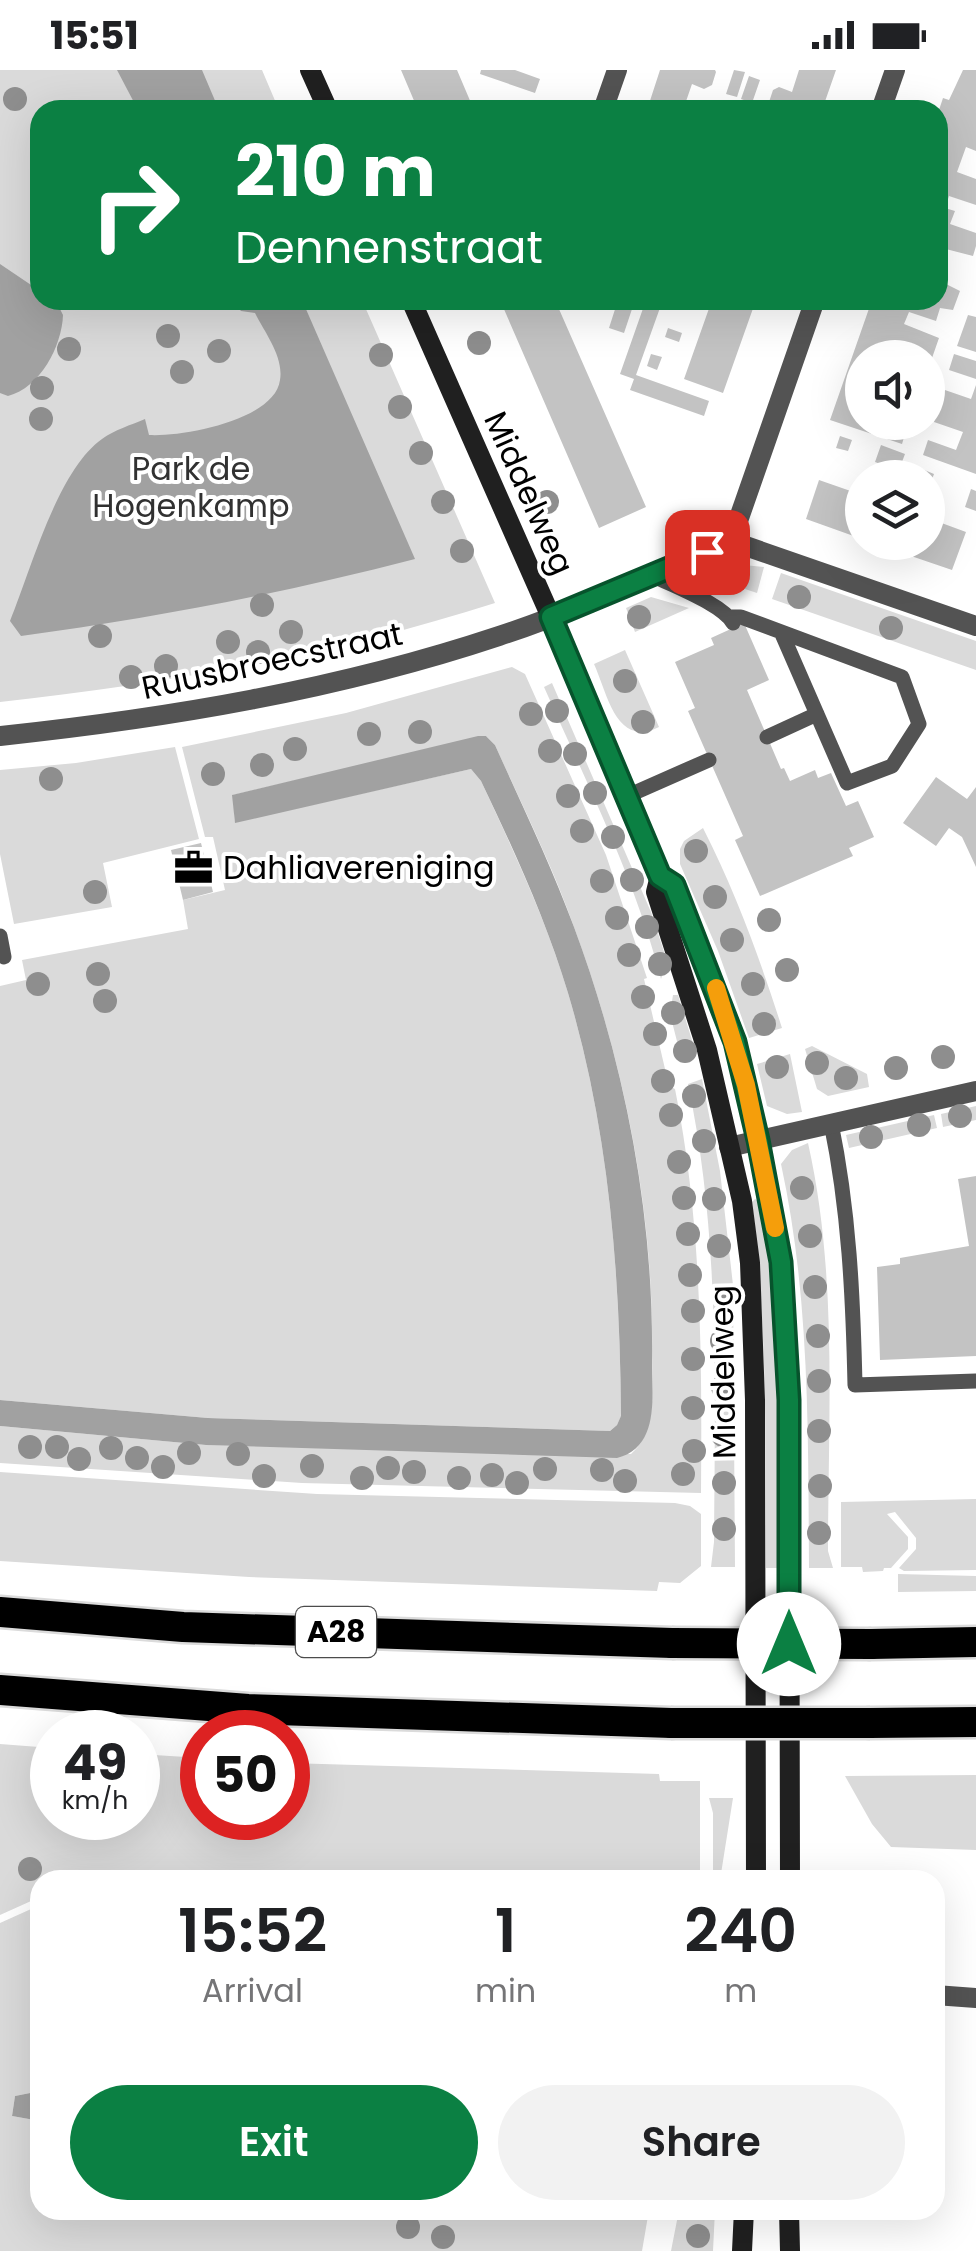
<!DOCTYPE html>
<html lang="en">
<head>
<meta charset="utf-8">
<style>
	body { margin:0; font-family:Poppins,sans-serif; background:#f2f2f2; color:#202124; height:100vh; display:flex; flex-direction:column; font-size:38px; white-space:nowrap }
	* { box-sizing:border-box; margin:0 }
	p { font-size:32px; color:#757577 }
	.icon { flex:none; width:55px; height:55px; fill:none; stroke:currentColor; stroke-width:2; stroke-linecap:round; stroke-linejoin:round }
	.map { position:relative; flex:1; overflow:hidden }
	.sheet { position:absolute; left:30px; top:1800px; width:915px; height:350px; display:flex; flex-direction:column; background:#fff; border-radius:30px; box-shadow:0 10px 40px #0002 }
	.sheet>* { flex:none }
	.guide { position:absolute; left:30px; top:30px; width:918px; height:210px; border-radius:30px; box-shadow:0 10px 40px #0002; background:#0b8043; color:#fff; overflow:hidden }
	.fabs { position:absolute; left:845px; top:270px; display:grid; gap:20px }
	.fabs a { display:grid; place-items:center; width:100px; height:100px; border-radius:50%; background:#fff; box-shadow:0 10px 40px #0002; font-size:50px }
	.speed { position:absolute; left:30px; top:1640px; display:flex; gap:20px; font-size:50px; font-weight:700; text-align:center }
	.speed>* { display:grid; place-content:center; width:130px; height:130px; border-radius:50%; background:#fff; box-shadow:0 10px 40px #0002; line-height:1 }
	.speed small { font-size:25px; font-weight:400 }
	.speed .limit { border:15px solid #d22; background:#fff; color:#111 }
	.pin { position:absolute; display:grid; place-items:center; width:85px; height:85px; color:#fff; margin:-42px; border-radius:20px; box-shadow:0 5px 15px #0006 }
	.me { position:absolute; width:110px; margin:-55px; rotate:0deg; stroke-linejoin:round; filter:drop-shadow(0 0 8px #0008) }
	.turn { display:flex; align-items:center; gap:35px; height:210px; padding:0 40px; font-size:45px }
	.turn .icon { width:130px; height:130px; stroke-width:2.5 }
	.turn b { display:block; font-size:70px; line-height:85px }
	.eta { display:flex; justify-content:space-evenly; align-items:center; height:170px; text-align:center }
	.eta b { font-size:60px; font-weight:600; line-height:70px }
	.primary-button { display:flex; gap:20px; margin-top:auto; padding:20px 40px }
	.primary-button a { flex:1; height:115px; border-radius:60px; background:#0b8043; color:#fff; font-size:40px; font-weight:600; line-height:115px; text-align:center }
	.primary-button a+a { background:#f2f2f2; color:#202124 }
	.status { display:flex; justify-content:space-between; align-items:center; height:70px; padding:0 50px; background:#fff; direction:ltr }
	.status svg { height:28px; fill:currentColor }
	.map>svg:first-child { display:block }
	.green { fill:#dadada }
	.water { fill:#a1a1a1 }
	.building { fill:#c3c3c3 }
	.lines { fill:none; stroke-linecap:round; stroke-linejoin:round }
	.motorway-casing { stroke:#dbdbdb; stroke-width:35 }
	.service { stroke:#535353; stroke-width:15 }
	.minor { stroke:#535353; stroke-width:20 }
	.secondary { stroke:#202020; stroke-width:20 }
	.motorway { stroke:#000; stroke-width:30 }
	.motorway-bridge-casing { stroke:#dbdbdb; stroke-width:35; stroke-linecap:butt }
	.motorway-bridge { stroke:#000; stroke-width:30 }
	.tree { fill:#8e8e8e }
	.route-casing { stroke:#07532c; stroke-width:25 }
	.route { stroke:#0b8043; stroke-width:18 }
	.slow { stroke:#f59e0b; stroke-width:18 }
	.labels { text-anchor:middle; stroke-width:8; stroke-linejoin:round; paint-order:stroke }
	.shield { fill:#fff; stroke:#4c4c4c; stroke-width:2.5 }
	.shield-label { font-size:30px; font-weight:bold; fill:#000 }
	.park-label { font-size:32px; fill:#313131; stroke:#fff }
	.street-label { font-size:32px; fill:#000; stroke:#fff }
	.poi-label { font-size:32px; fill:#000; stroke:#fff; text-anchor:start }
</style>
</head>
<body>
<div class="status"><b>15:51</b><svg viewBox="0 0 49 12"><path d="M0 12V9h3v3zM5 12V6h3v6zM10 12V3h3v9zM15 12V0h3v12zM26 1h20v11H26zM47 4h2v5h-2z"/></svg></div>
<div class="map">
<svg width="976" height="2181" viewBox="0 0 976 2181">
	<rect width="100%" height="100%" fill="#fff"/>
	<path class="green" d="M0,0H262L279,40H40V230H362L495,533C333,585 168,613 0,632Z
		M733,494L764,497L757,523L739,517L723,524L700,512L702,505Z
		M781,503L976,571V600L772,529Z
		M651,527L689,538L635,562L626,538Z
		M625,580L659,657C616,678 608,625 594,594Z
		M512,597L525,604L606,785L647,908L644,909L669,1016L675,1019C702,1153 702,1287 701,1423L302,1413L0,1393V1356L206,1375L631,1384C658,1360 652,1317 652,1284C654,1140 624,992 574,857C552,795 522,735 495,675L486,666L233,725L235,752L471,699L481,711C513,780 546,849 568,923C609,1060 620,1204 621,1347L617,1355L610,1361L208,1348L0,1330V916L26,910L22,890L188,859L183,830L225,820L213,767H205L182,677L346,643Z
		M552,613L651,842L667,891L661,909C635,808 586,712 544,617Z
		M175,677L199,769L103,793L112,837L14,854L0,784V700L76,693Z
		M703,758C736,823 760,889 782,958L749,968L718,881L680,794V779L684,771Z
		M673,925H678L696,983L685,986L680,983L670,944Z
		M812,976L867,1004L869,1017L828,1026L817,1019L805,979Z
		M790,984L802,1042L787,1044L767,1036L757,994Z
		M702,1009L720,1101L733,1215L735,1497H711L714,1472C715,1318 720,1165 688,1014Z
		M976,1036V1050L943,1057L941,1044Z
		M934,1045L937,1058L849,1078L846,1065Z
		M808,1073C838,1206 828,1346 828,1481L833,1498H809C808,1362 810,1227 781,1094L792,1080Z
		M755,1129L761,1132C780,1254 778,1375 778,1498H766C766,1375 767,1254 752,1132Z
		M0,1402L317,1424L675,1433L690,1436L701,1444V1496L680,1513L659,1512L657,1521L249,1507L0,1491Z
		M976,1429V1500L904,1501L899,1498L916,1479V1468L895,1442L887,1444L908,1467V1479L891,1498H884L883,1501L863,1502L862,1497H841V1432Z
		M898,1504L976,1506V1521L898,1522Z
		M0,1674L52,1678V1748H138V1684L202,1688V1748H288V1693L659,1704L660,1711H700V1810H40V1827L0,1845Z
		M976,1705V1780L891,1777L872,1754L845,1706Z
		M709,1728H733L720,1810H713V1743Z
		M40,1835V2021L15,2026L12,2046L40,2051V2140H649L642,2181H0V1853Z
		M679,2140H715L713,2181H671Z"/>
	<path class="water" d="M117,0H202L219,40H138Z
		M0,194L40,221V230L57,233L63,245C62,276 40,318 8,326L0,323Z
		M232,230H302L415,489C284,523 155,548 21,566L10,551C31,500 57,401 102,369C114,360 131,355 145,349L149,365C182,367 275,350 280,310C284,287 265,263 255,243L241,241Z
		M478,666H486L495,675C522,735 551,795 574,857C625,994 654,1144 652,1291C652,1326 660,1377 617,1388L206,1375L0,1356V1330L208,1348L610,1361L617,1355L621,1346C620,1204 609,1060 568,923C546,850 514,780 481,711L471,699L235,753L232,725Z
		M40,2021V2051L12,2046L15,2026Z"/>
	<path class="building" d="M401,0H457L474,40H418Z
		M481,0H515L540,9L535,23L480,4Z
		M660,0H715L716,2L712,15L704,19L692,14L683,40H647Z
		M734,0L745,2L737,27L726,24Z
		M799,0H836L822,40H770L768,35L773,20L779,17L792,22Z
		M963,0H976V81L966,77L957,102L976,109V135L949,126L945,138L955,141L950,154L976,163V176L973,186L942,178L938,190V43L943,28L949,30Z
		M749,6L760,10L752,33L741,29Z
		M938,210L960,221L953,240L940,238L936,251L909,242L904,254L939,268L932,288L896,277L892,288H862V352H878L905,364L902,374L830,350L872,230H938Z
		M500,230H555L646,437L599,458Z
		M618,230H635L624,263L609,258Z
		M646,230L661,235L636,305L709,331L704,346L630,320L634,309L620,304Z
		M712,230H756L723,323L684,309Z
		M968,245L976,247V282L957,276Z
		M668,258L682,263L679,272L665,267Z
		M651,284L662,287L657,300L647,296Z
		M954,284L976,291V309L949,300Z
		M976,315V404L923,385L928,370L956,380L963,362L934,352L942,319L971,329Z
		M840,366L852,370L848,381L836,378Z
		M881,375L905,384L897,405L887,401L889,397L875,392Z
		M922,399L934,404L928,420V408H919Z
		M819,410L862,425V469L806,449Z
		M971,419L976,421V441L965,437Z
		M928,448L966,462L952,500L873,473L928,472Z
		M744,553L769,610L747,620L781,699L784,698L790,711L815,700L818,708L831,703L846,736L858,731L874,767L849,778L853,786L760,826L735,770L743,766L688,641L695,638L675,592L714,575L711,568Z
		M936,707L967,729L976,717V797L962,767L949,758L936,776L903,753Z
		M201,773L213,822L183,830L171,780Z
		M976,1106V1286L880,1290L877,1197L900,1194V1188L969,1176L958,1109Z"/>
	<g class="lines">
		<defs>
			<path id="motorway" d="M0,1542L183,1557L672,1573
				M871,1574L976,1572
				M0,1620L248,1639L671,1653
				M870,1653L976,1652"/>
		</defs>
		<use href="#motorway" class="motorway-casing"/>
		<path class="service" d="M652,505C673,516 722,534 733,553
			M731,547H741L902,607L919,654L892,696L847,713L782,564
			M767,667L817,644
			M625,727L709,690
			M0,866L4,887
			M831,1053C849,1140 853,1226 855,1315L976,1311"/>
		<path class="minor" d="M603,40L617,0
			M881,40L895,0
			M731,471L815,230
			M0,666C169,648 337,620 499,566C578,540 654,504 731,471L976,556
			M729,1077L976,1021
			M935,1925L976,1928"/>
		<path class="secondary" d="M310,0L328,40
			M411,230L551,547L660,806L674,815L735,972L759,1070L781,1192L789,1330L790,1810
			M660,806L656,822L707,980L742,1131L750,1193L755,1330L756,1810
			M789,2140L790,2181
			M742,2181L744,2140"/>
		<use href="#motorway" class="motorway"/>
		<defs>
			<path id="motorway-bridge" d="M672,1573L871,1574
				M671,1653H870"/>
		</defs>
		<use href="#motorway-bridge" class="motorway-bridge-casing"/>
		<use href="#motorway-bridge" class="motorway-bridge"/>
	</g>
	<g class="tree">
		<circle cx="15" cy="29" r="12"/>
		<circle cx="168" cy="266" r="12"/>
		<circle cx="479" cy="273" r="12"/>
		<circle cx="69" cy="279" r="12"/>
		<circle cx="219" cy="281" r="12"/>
		<circle cx="381" cy="285" r="12"/>
		<circle cx="182" cy="302" r="12"/>
		<circle cx="42" cy="318" r="12"/>
		<circle cx="400" cy="337" r="12"/>
		<circle cx="41" cy="349" r="12"/>
		<circle cx="421" cy="383" r="12"/>
		<circle cx="443" cy="432" r="12"/>
		<circle cx="547" cy="432" r="12"/>
		<circle cx="462" cy="481" r="12"/>
		<circle cx="732" cy="506" r="12"/>
		<circle cx="799" cy="527" r="12"/>
		<circle cx="262" cy="535" r="12"/>
		<circle cx="639" cy="547" r="12"/>
		<circle cx="891" cy="558" r="12"/>
		<circle cx="291" cy="562" r="12"/>
		<circle cx="100" cy="566" r="12"/>
		<circle cx="228" cy="572" r="12"/>
		<circle cx="258" cy="582" r="12"/>
		<circle cx="166" cy="596" r="12"/>
		<circle cx="131" cy="607" r="12"/>
		<circle cx="625" cy="611" r="12"/>
		<circle cx="557" cy="641" r="12"/>
		<circle cx="531" cy="644" r="12"/>
		<circle cx="643" cy="652" r="12"/>
		<circle cx="420" cy="662" r="12"/>
		<circle cx="369" cy="664" r="12"/>
		<circle cx="295" cy="679" r="12"/>
		<circle cx="550" cy="681" r="12"/>
		<circle cx="575" cy="684" r="12"/>
		<circle cx="262" cy="695" r="12"/>
		<circle cx="213" cy="704" r="12"/>
		<circle cx="51" cy="709" r="12"/>
		<circle cx="595" cy="723" r="12"/>
		<circle cx="568" cy="726" r="12"/>
		<circle cx="582" cy="761" r="12"/>
		<circle cx="613" cy="767" r="12"/>
		<circle cx="696" cy="781" r="12"/>
		<circle cx="632" cy="810" r="12"/>
		<circle cx="602" cy="811" r="12"/>
		<circle cx="95" cy="822" r="12"/>
		<circle cx="715" cy="827" r="12"/>
		<circle cx="617" cy="848" r="12"/>
		<circle cx="769" cy="850" r="12"/>
		<circle cx="647" cy="857" r="12"/>
		<circle cx="732" cy="870" r="12"/>
		<circle cx="629" cy="885" r="12"/>
		<circle cx="660" cy="894" r="12"/>
		<circle cx="787" cy="900" r="12"/>
		<circle cx="98" cy="904" r="12"/>
		<circle cx="38" cy="914" r="12"/>
		<circle cx="753" cy="914" r="12"/>
		<circle cx="643" cy="927" r="12"/>
		<circle cx="105" cy="931" r="12"/>
		<circle cx="673" cy="943" r="12"/>
		<circle cx="764" cy="954" r="12"/>
		<circle cx="655" cy="964" r="12"/>
		<circle cx="685" cy="981" r="12"/>
		<circle cx="943" cy="987" r="12"/>
		<circle cx="817" cy="993" r="12"/>
		<circle cx="777" cy="997" r="12"/>
		<circle cx="896" cy="998" r="12"/>
		<circle cx="846" cy="1008" r="12"/>
		<circle cx="663" cy="1011" r="12"/>
		<circle cx="694" cy="1026" r="12"/>
		<circle cx="671" cy="1045" r="12"/>
		<circle cx="960" cy="1046" r="12"/>
		<circle cx="919" cy="1055" r="12"/>
		<circle cx="871" cy="1067" r="12"/>
		<circle cx="704" cy="1071" r="12"/>
		<circle cx="679" cy="1092" r="12"/>
		<circle cx="802" cy="1118" r="12"/>
		<circle cx="684" cy="1128" r="12"/>
		<circle cx="714" cy="1129" r="12"/>
		<circle cx="688" cy="1164" r="12"/>
		<circle cx="810" cy="1166" r="12"/>
		<circle cx="719" cy="1176" r="12"/>
		<circle cx="690" cy="1205" r="12"/>
		<circle cx="815" cy="1217" r="12"/>
		<circle cx="725" cy="1227" r="12"/>
		<circle cx="693" cy="1241" r="12"/>
		<circle cx="818" cy="1266" r="12"/>
		<circle cx="722" cy="1271" r="12"/>
		<circle cx="693" cy="1289" r="12"/>
		<circle cx="819" cy="1311" r="12"/>
		<circle cx="723" cy="1317" r="12"/>
		<circle cx="693" cy="1338" r="12"/>
		<circle cx="819" cy="1361" r="12"/>
		<circle cx="723" cy="1365" r="12"/>
		<circle cx="30" cy="1377" r="12"/>
		<circle cx="57" cy="1377" r="12"/>
		<circle cx="111" cy="1378" r="12"/>
		<circle cx="694" cy="1381" r="12"/>
		<circle cx="189" cy="1383" r="12"/>
		<circle cx="238" cy="1384" r="12"/>
		<circle cx="137" cy="1388" r="12"/>
		<circle cx="79" cy="1389" r="12"/>
		<circle cx="312" cy="1396" r="12"/>
		<circle cx="163" cy="1397" r="12"/>
		<circle cx="388" cy="1398" r="12"/>
		<circle cx="545" cy="1399" r="12"/>
		<circle cx="602" cy="1400" r="12"/>
		<circle cx="414" cy="1402" r="12"/>
		<circle cx="683" cy="1404" r="12"/>
		<circle cx="492" cy="1405" r="12"/>
		<circle cx="264" cy="1406" r="12"/>
		<circle cx="362" cy="1408" r="12"/>
		<circle cx="459" cy="1408" r="12"/>
		<circle cx="625" cy="1411" r="12"/>
		<circle cx="517" cy="1413" r="12"/>
		<circle cx="724" cy="1413" r="12"/>
		<circle cx="820" cy="1416" r="12"/>
		<circle cx="724" cy="1459" r="12"/>
		<circle cx="819" cy="1463" r="12"/>
		<circle cx="30" cy="1799" r="12"/>
		<circle cx="408" cy="2157" r="12"/>
		<circle cx="698" cy="2166" r="12"/>
		<circle cx="443" cy="2167" r="12"/>
	</g>
	<g class="lines">
		<defs>
			<path id="route" d="M707,482L551,547L660,806L674,815L735,972L758,1070L781,1192L789,1330V1574"/>
		</defs>
		<use href="#route" class="route-casing"/>
		<use href="#route" class="route"/>
		<path class="slow" d="M716,918L746,1015L775,1158"/>
	</g>
	<defs>
		<symbol id="office-bare" viewBox="-9 -9 18 18"><path d="M-6-3h4V-5.5h4V-3h4V5H-6ZM-1-4.5V-3h2v-1.5ZM-6 0V1H6V0Z" fill="#000" stroke="#fff" stroke-width="2.5" paint-order="stroke"/></symbol>
	</defs>
	<g fill-rule="evenodd">
		<use href="#office-bare" x="166" y="770" width="55" height="55"/>
	</g>
	<g class="labels">
		<rect class="shield" x="296" y="1537" width="80" height="50" rx="8"/>
		<g class="shield-label">
			<text x="336" y="1572">A28</text>
		</g>
		<g class="park-label">
			<text x="191" y="410">Park de<tspan x="191" dy="37">Hogenkamp</tspan></text>
		</g>
		<g class="street-label">
			<text transform="translate(529 423) rotate(66)" y="11">Middelweg</text>
			<text transform="translate(272 591) rotate(-12)" y="11">Ruusbroecstraat</text>
			<text transform="translate(723 1302) rotate(-91)" y="11">Middelweg</text>
		</g>
		<g class="poi-label">
			<text x="223" y="809">Dahliavereniging</text>
		</g>
	</g>
</svg>
<div class="fabs">
<a><svg class="icon" aria-label="sound" viewBox="0 0 24 24"><path d="M4 9h4l5-4v14l-5-4H4zM17 9q2 3 0 6"/></svg></a>
<a><svg class="icon" aria-label="layers" viewBox="0 0 24 24"><path d="M12 4l9 5-9 5-9-5zM3 14l9 5 9-5"/></svg></a>
</div>
<div class="speed"><div>49<small>km/h</small></div><div class="limit">50</div></div>
<div class="pin" style="left:707px;top:482px;background:#d93025"><svg class="icon" aria-label="arrive" viewBox="0 0 24 24"><path d="M6 21V4h12l-3 4 3 4H6"/></svg></div>
<svg class="me" style="left:789px;top:1574px" viewBox="-20 -20 40 40"><circle r="19" fill="#fff"/><path d="M0-13L10 11 0 6-10 11z" fill="#0b8043"/></svg>
<div class="guide">
<div class="turn"><svg class="icon" aria-label="right" viewBox="0 0 24 24"><path d="M7 20v-9h11M14 6l5 5-5 5"/></svg><div><b>210 m</b>Dennenstraat</div></div>
</div>
<section class="sheet">
<div class="eta">
<div><b>15:52</b><p>Arrival</p></div>
<div><b>1</b><p>min</p></div>
<div><b>240</b><p>m</p></div>
</div>
<div class="primary-button"><a>Exit</a><a>Share</a></div>
</section>
</div>
</body>
</html>
